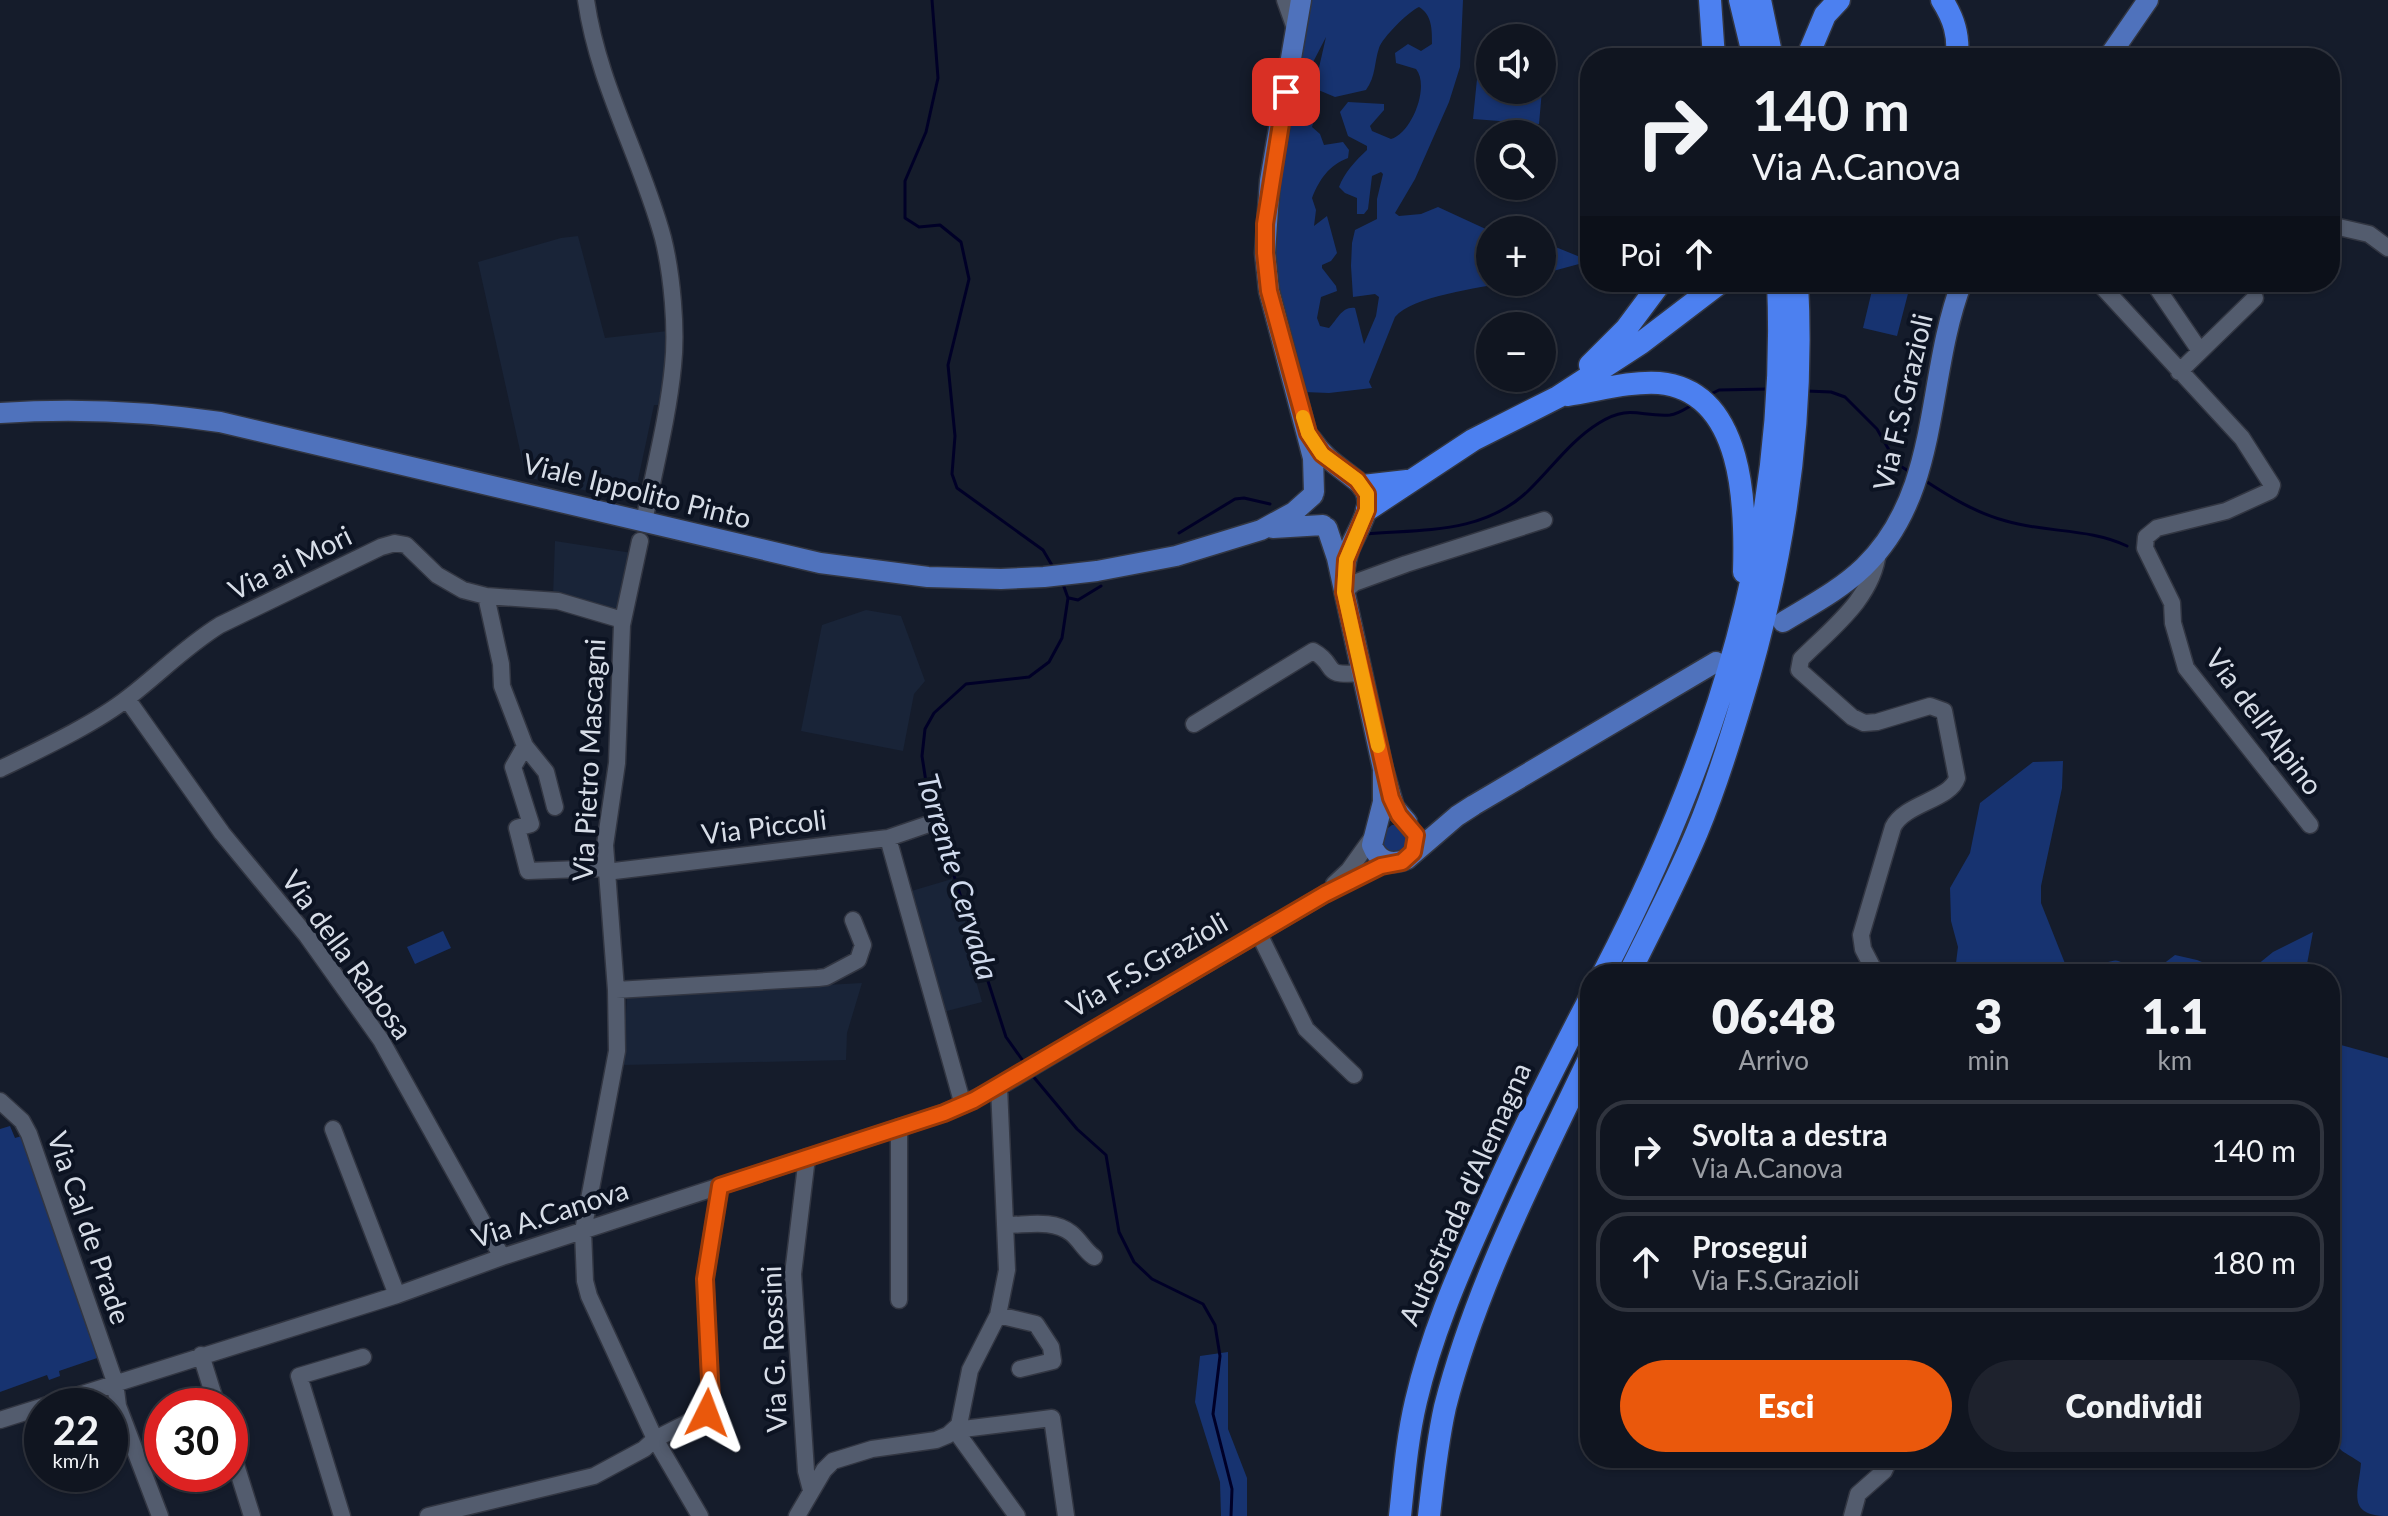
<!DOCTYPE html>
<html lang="it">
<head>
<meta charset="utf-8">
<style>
	body { margin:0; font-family:Lato,sans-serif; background:#1e222d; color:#f1f3f6; height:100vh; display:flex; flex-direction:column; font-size:30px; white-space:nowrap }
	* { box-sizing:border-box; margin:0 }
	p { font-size:26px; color:#9c9fa5 }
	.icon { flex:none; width:44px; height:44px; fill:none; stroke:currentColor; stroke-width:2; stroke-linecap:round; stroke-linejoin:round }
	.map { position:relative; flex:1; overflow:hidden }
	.panel { position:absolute; left:1580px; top:964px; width:760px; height:504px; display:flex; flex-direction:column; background:#101520; border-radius:32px; box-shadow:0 2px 6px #0004,0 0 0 2px #30343e }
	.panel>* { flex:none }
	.hud { position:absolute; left:1580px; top:48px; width:760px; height:244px; border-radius:32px; box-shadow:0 2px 6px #0004,0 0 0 2px #30343e; background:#101520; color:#f1f3f6; overflow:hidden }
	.tools { position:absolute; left:1476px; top:24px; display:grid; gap:16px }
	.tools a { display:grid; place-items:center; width:80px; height:80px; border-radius:50%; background:#101520; box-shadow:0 2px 6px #0004,0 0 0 2px #30343e; font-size:40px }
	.speed { position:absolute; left:24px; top:1388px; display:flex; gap:16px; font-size:40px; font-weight:700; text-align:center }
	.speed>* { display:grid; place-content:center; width:104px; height:104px; border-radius:50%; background:#101520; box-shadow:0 2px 6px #0004,0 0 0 2px #30343e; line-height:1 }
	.speed small { font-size:20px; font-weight:400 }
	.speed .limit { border:12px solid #d22; background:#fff; color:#111 }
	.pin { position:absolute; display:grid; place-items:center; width:68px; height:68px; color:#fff; margin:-34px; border-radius:16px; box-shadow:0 4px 12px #0006 }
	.me { position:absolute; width:88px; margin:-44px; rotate:3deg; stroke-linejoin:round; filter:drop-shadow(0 0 6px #0008) }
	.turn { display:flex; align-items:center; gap:28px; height:168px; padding:0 40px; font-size:36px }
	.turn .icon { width:104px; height:104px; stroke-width:2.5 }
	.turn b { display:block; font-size:56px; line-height:68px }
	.then { display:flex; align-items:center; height:76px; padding:0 40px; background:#0003; gap:16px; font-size:30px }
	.eta { display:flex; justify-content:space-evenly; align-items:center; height:136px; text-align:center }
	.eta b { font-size:48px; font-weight:800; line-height:56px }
	.action { display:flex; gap:16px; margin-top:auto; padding:16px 40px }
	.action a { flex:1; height:92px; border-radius:48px; background:#ea580c; color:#fff; font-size:32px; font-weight:800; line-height:92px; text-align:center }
	.action a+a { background:#1e222d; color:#f1f3f6 }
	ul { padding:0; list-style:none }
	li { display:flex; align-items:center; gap:24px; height:100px; margin:0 16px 12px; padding:0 24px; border:4px solid #30343e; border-radius:32px }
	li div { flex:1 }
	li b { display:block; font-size:30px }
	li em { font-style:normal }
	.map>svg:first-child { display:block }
	.built { fill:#192438 }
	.green { fill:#173370 }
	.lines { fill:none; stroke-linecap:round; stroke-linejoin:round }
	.stream { stroke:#000027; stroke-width:3 }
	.minor-casing { stroke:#323642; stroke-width:19 }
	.major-casing { stroke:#323642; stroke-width:23 }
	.highway-casing { stroke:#323642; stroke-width:25 }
	.minor { stroke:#535c6e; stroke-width:16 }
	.major { stroke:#4f72bc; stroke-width:20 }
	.highway { stroke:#4c80f0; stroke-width:22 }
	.route-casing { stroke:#983908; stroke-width:20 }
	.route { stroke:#ea580c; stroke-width:14 }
	.slow { stroke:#f59e0b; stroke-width:14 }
	.labels { text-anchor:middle; stroke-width:8; stroke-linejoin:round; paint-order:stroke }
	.street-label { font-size:28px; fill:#d7dde7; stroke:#0c1322 }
	.water-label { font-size:30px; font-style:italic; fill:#d0daed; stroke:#0c1322 }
</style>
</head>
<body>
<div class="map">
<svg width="2388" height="1516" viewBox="0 0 2388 1516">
	<rect width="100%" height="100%" fill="#151c2b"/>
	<path class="built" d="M578,236L605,338L668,331L664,378L658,405H654L638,480L642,492L619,498L526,477L478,262L561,238Z
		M555,541L632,553L622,611L553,597Z
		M866,610L901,616L925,681L914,694L903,751L801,731L822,625Z
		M952,879L970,937L964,939L982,1002L943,1012L908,892Z
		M862,983L847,1033L846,1060L623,1065L627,996Z"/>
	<path class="green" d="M1309,0H1463L1460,67L1449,102L1415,179L1395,213L1399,216L1421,214L1438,207L1490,231V282H1508C1480,288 1412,296 1395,317L1369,382L1372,388L1329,393L1304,392L1276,291L1272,226L1291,109L1300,111L1309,104L1319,103L1312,127L1320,134L1324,145L1343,142L1349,150L1348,158C1329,165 1319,180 1312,198L1316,210L1314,226L1327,216L1337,253L1331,261L1322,265V268L1336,286L1337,291L1321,297L1317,318L1320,326L1329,328C1337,320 1342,306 1355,308L1364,344L1376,316L1379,297L1375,294L1353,297L1351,266L1352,243L1355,230L1377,219V199L1383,174L1381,172L1372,176L1368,209L1364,214H1357V198L1345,193L1339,187C1344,173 1356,160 1367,150V146L1348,136L1340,112L1348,102L1384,104V110L1370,126L1372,131L1391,139C1412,133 1430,86 1416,69L1396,63L1395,53L1408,44L1421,51L1432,44C1432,29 1432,15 1419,7C1409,11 1382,38 1379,48C1374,63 1376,76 1366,90L1335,97L1316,89L1315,85L1326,37L1309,70L1305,69L1306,58H1301Z
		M1477,79L1490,80V90H1542L1539,124L1473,119Z
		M1542,245L1558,248L1590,261L1542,274Z
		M1874,282H1911L1897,336L1863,328Z
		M2063,761L2062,788L2041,886V903L2066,966C2075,965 2084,966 2093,965C2114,964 2116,951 2132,974H1943L1956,963L1958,947L1951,921L1950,888L1970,853L1980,803L2033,762Z
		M1392,825H1398L1409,836V846L1403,854L1384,853L1380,834Z
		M443,931L451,948L415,964L407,947Z
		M2313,932L2307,964L2299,974H2246L2273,952Z
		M2175,955L2197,960L2232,974H2150Z
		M2341,1045L2388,1058V1516C2345,1516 2359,1491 2361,1463C2343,1450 2341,1455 2330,1433V1063H2338Z
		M10,1126L15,1138L25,1135L103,1356L59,1371L60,1376L49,1380L47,1375L0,1392V1129Z
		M1228,1352V1429L1247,1478V1516H1221L1220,1482L1195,1402L1200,1356Z"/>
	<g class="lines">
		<path class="stream" d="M932,0L938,78L926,132L905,181V218L919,227L940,225L961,242L969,279L948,365L955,436L952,474L957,488L1043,550L1053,567
			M1807,391L1831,392L1845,397L1877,429L1897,464L1910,472
			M1709,395L1719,390L1768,389
			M1924,480C1950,497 1976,513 2006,521C2046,533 2090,528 2127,546
			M1179,533L1235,499L1244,498L1270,504
			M1366,534C1424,529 1483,534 1528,491C1551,469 1571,440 1599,423C1629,404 1640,417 1670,415C1678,414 1685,409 1692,405
			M1069,598L1078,600L1101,586
			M1026,1065L1006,1037L928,795L922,756L925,729L934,713L966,684L1029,677L1049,662L1062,638L1068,598L1063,584
			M1032,1075L1077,1129L1106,1155L1119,1232L1134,1262L1152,1279L1203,1304L1215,1325L1220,1356L1213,1414L1232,1489L1231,1516"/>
		<defs>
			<path id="minor" d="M586,0C598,84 641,157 663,238C672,274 677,329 673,366C668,418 654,470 644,522
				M1285,0L1296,31
				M2330,225L2369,234L2388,248
				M2098,282L2242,438L2272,485L2270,491L2226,511L2157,528L2146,537L2145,548L2172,603L2173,623L2186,668L2310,825
				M2153,282L2200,351
				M2179,372L2255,298
				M640,541L622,625L617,763L605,845L616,990L617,1051L583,1231L585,1281L589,1296L655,1439L700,1516
				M1344,592L1354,583L1406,564L1544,520
				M486,596L501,664L502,686L525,746L546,772L555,807
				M127,699L222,833L307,936L381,1040L502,1257
				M1194,724L1313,651C1340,666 1318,677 1362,673
				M525,746L513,767L531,824L517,828L528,871L606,868
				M0,769C39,750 95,724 129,697C160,673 186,646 220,625L381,547L395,543L406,545L437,575L463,590L486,596L558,601L619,619L622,625
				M888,838L963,1105
				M606,872L888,838L926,825
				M1334,884L1349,870L1372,838
				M1258,932L1306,1029L1354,1075
				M1876,974L1863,949L1861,935L1893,827C1905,803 1950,800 1957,778L1944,711L1930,706L1877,722L1864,723L1852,717L1799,670L1801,659C1832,628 1873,598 1878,552
				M616,990L818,978L826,977L858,960L863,945L853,920
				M0,1101L22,1121L29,1134L115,1382L118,1406L160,1516
				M333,1129L397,1295
				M807,1157L793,1274L806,1471L811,1490
				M1006,1225C1028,1225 1053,1219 1071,1233C1080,1240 1084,1250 1094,1257
				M899,1300V1127
				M998,1315L1036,1324L1051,1347L1053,1361L1020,1369
				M201,1355L217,1406
				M0,1420L397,1295L502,1257L944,1113L999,1087L1325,894L1381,866L1396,863
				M955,1430L1052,1418L1066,1516
				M955,1430L1017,1516
				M230,1446L252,1516
				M342,1516L299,1376L363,1357
				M428,1516L594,1476L644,1449L655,1439L707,1413L711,1400L705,1279L720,1186
				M797,1516L824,1470L833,1461L872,1449L936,1440L948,1435L959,1425L970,1370L998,1315L1007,1270L999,1087
				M1852,1516L1858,1494L1884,1471L1890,1458"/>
			<path id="major" d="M1301,0L1270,181L1265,253L1269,291L1313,458L1314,492
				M2108,58L2148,0
				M0,413C74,408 146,411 220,422L820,563L928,577L1001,579L1044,577L1097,571L1176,556L1261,530L1294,512L1313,495
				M1312,440C1325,459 1341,468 1358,482C1381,501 1356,530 1349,550C1346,558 1345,566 1344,575
				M1273,528L1323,525
				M1327,528L1337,558L1383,769L1394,807L1407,822
				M1783,622C1811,605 1840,590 1864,567C1942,491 1925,378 1962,282
				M1383,769V802L1372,845C1378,861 1391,866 1407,859L1457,816L1474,805L1716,662"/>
			<path id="highway" d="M1710,0L1714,58
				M1740,0L1754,58
				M1760,0L1772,58
				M1942,0C1954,19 1959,35 1957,58
				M1807,58L1825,15L1839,0
				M1590,365L1626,329L1661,282
				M1567,395C1596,391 1629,381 1659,383C1745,391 1746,508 1744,572
				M1363,486L1407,481
				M1367,510L1473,440L1558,397L1641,343L1721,282
				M1603,974C1716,757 1789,529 1778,282
				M1629,974C1652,927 1677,880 1697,832C1715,789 1729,744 1742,700C1783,564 1805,425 1797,282
				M1400,1516C1404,1478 1407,1439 1416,1401C1431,1337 1456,1278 1483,1218C1516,1143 1552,1071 1590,998
				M1429,1516C1433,1480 1437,1443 1445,1407C1476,1285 1536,1171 1590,1057"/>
		</defs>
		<use href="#minor" class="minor-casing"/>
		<use href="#major" class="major-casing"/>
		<use href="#highway" class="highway-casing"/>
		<use href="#minor" class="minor"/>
		<use href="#major" class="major"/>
		<use href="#highway" class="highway"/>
	</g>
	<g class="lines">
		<defs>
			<path id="route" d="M707,1413L711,1400L705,1279L720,1186L944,1113L974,1100L1325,894L1381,866L1402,862L1413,852L1416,835L1399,815L1391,798L1344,592L1346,560L1367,510V494L1357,480L1322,454L1308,433L1269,291L1265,253V224L1286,92"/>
		</defs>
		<use href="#route" class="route-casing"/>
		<use href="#route" class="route"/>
		<path class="slow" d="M1303,417L1308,433L1322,454L1357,480L1367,494V510L1346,560L1344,592L1378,746"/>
	</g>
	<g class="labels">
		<g class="street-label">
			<text transform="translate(1903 402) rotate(-77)" y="10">Via F.S.Grazioli</text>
			<text transform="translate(637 491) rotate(14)" y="10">Viale Ippolito Pinto</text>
			<text transform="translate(290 563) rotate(-26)" y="10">Via ai Mori</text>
			<text transform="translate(2264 722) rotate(53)" y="10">Via dell'Alpino</text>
			<text transform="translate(589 760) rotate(-87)" y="10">Via Pietro Mascagni</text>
			<text transform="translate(764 827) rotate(-7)" y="10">Via Piccoli</text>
			<text transform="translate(347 955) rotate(54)" y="10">Via della Rabosa</text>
			<text transform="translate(1147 965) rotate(-30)" y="10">Via F.S.Grazioli</text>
			<text transform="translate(1465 1194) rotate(-66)" y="10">Autostrada d'Alemagna</text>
			<text transform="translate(550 1214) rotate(-18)" y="10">Via A.Canova</text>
			<text transform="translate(89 1228) rotate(71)" y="10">Via Cal de Prade</text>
			<text transform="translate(774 1349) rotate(-92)" y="10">Via G. Rossini</text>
		</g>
		<g class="water-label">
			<text transform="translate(957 877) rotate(73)" y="10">Torrente Cervada</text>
		</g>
	</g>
</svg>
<div class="tools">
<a><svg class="icon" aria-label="sound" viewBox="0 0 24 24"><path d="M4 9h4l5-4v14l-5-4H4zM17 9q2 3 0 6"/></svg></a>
<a><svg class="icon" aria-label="search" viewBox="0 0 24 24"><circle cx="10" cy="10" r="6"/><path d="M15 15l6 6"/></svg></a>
<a>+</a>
<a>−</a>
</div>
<div class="speed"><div>22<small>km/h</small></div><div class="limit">30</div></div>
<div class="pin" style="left:1286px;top:92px;background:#d93025"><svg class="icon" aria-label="arrive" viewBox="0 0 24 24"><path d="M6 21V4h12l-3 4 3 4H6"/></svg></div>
<svg class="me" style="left:707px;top:1413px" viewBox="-20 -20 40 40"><path d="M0-17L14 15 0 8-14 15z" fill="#ea580c" stroke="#fff" stroke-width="4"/></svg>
<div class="hud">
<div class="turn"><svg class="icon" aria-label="right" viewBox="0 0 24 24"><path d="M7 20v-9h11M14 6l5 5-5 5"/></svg><div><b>140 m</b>Via A.Canova</div></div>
<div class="then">Poi<svg class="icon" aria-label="ahead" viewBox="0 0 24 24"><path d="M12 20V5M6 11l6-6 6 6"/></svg></div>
</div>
<section class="panel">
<div class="eta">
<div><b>06:48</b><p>Arrivo</p></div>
<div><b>3</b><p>min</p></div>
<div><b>1.1</b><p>km</p></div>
</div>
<ul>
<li><svg class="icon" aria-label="right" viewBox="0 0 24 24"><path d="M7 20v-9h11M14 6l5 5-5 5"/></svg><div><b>Svolta a destra</b><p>Via A.Canova</p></div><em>140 m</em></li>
<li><svg class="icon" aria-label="ahead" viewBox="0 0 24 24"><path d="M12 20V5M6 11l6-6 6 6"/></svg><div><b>Prosegui</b><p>Via F.S.Grazioli</p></div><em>180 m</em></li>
</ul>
<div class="action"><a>Esci</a><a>Condividi</a></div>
</section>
</div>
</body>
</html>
